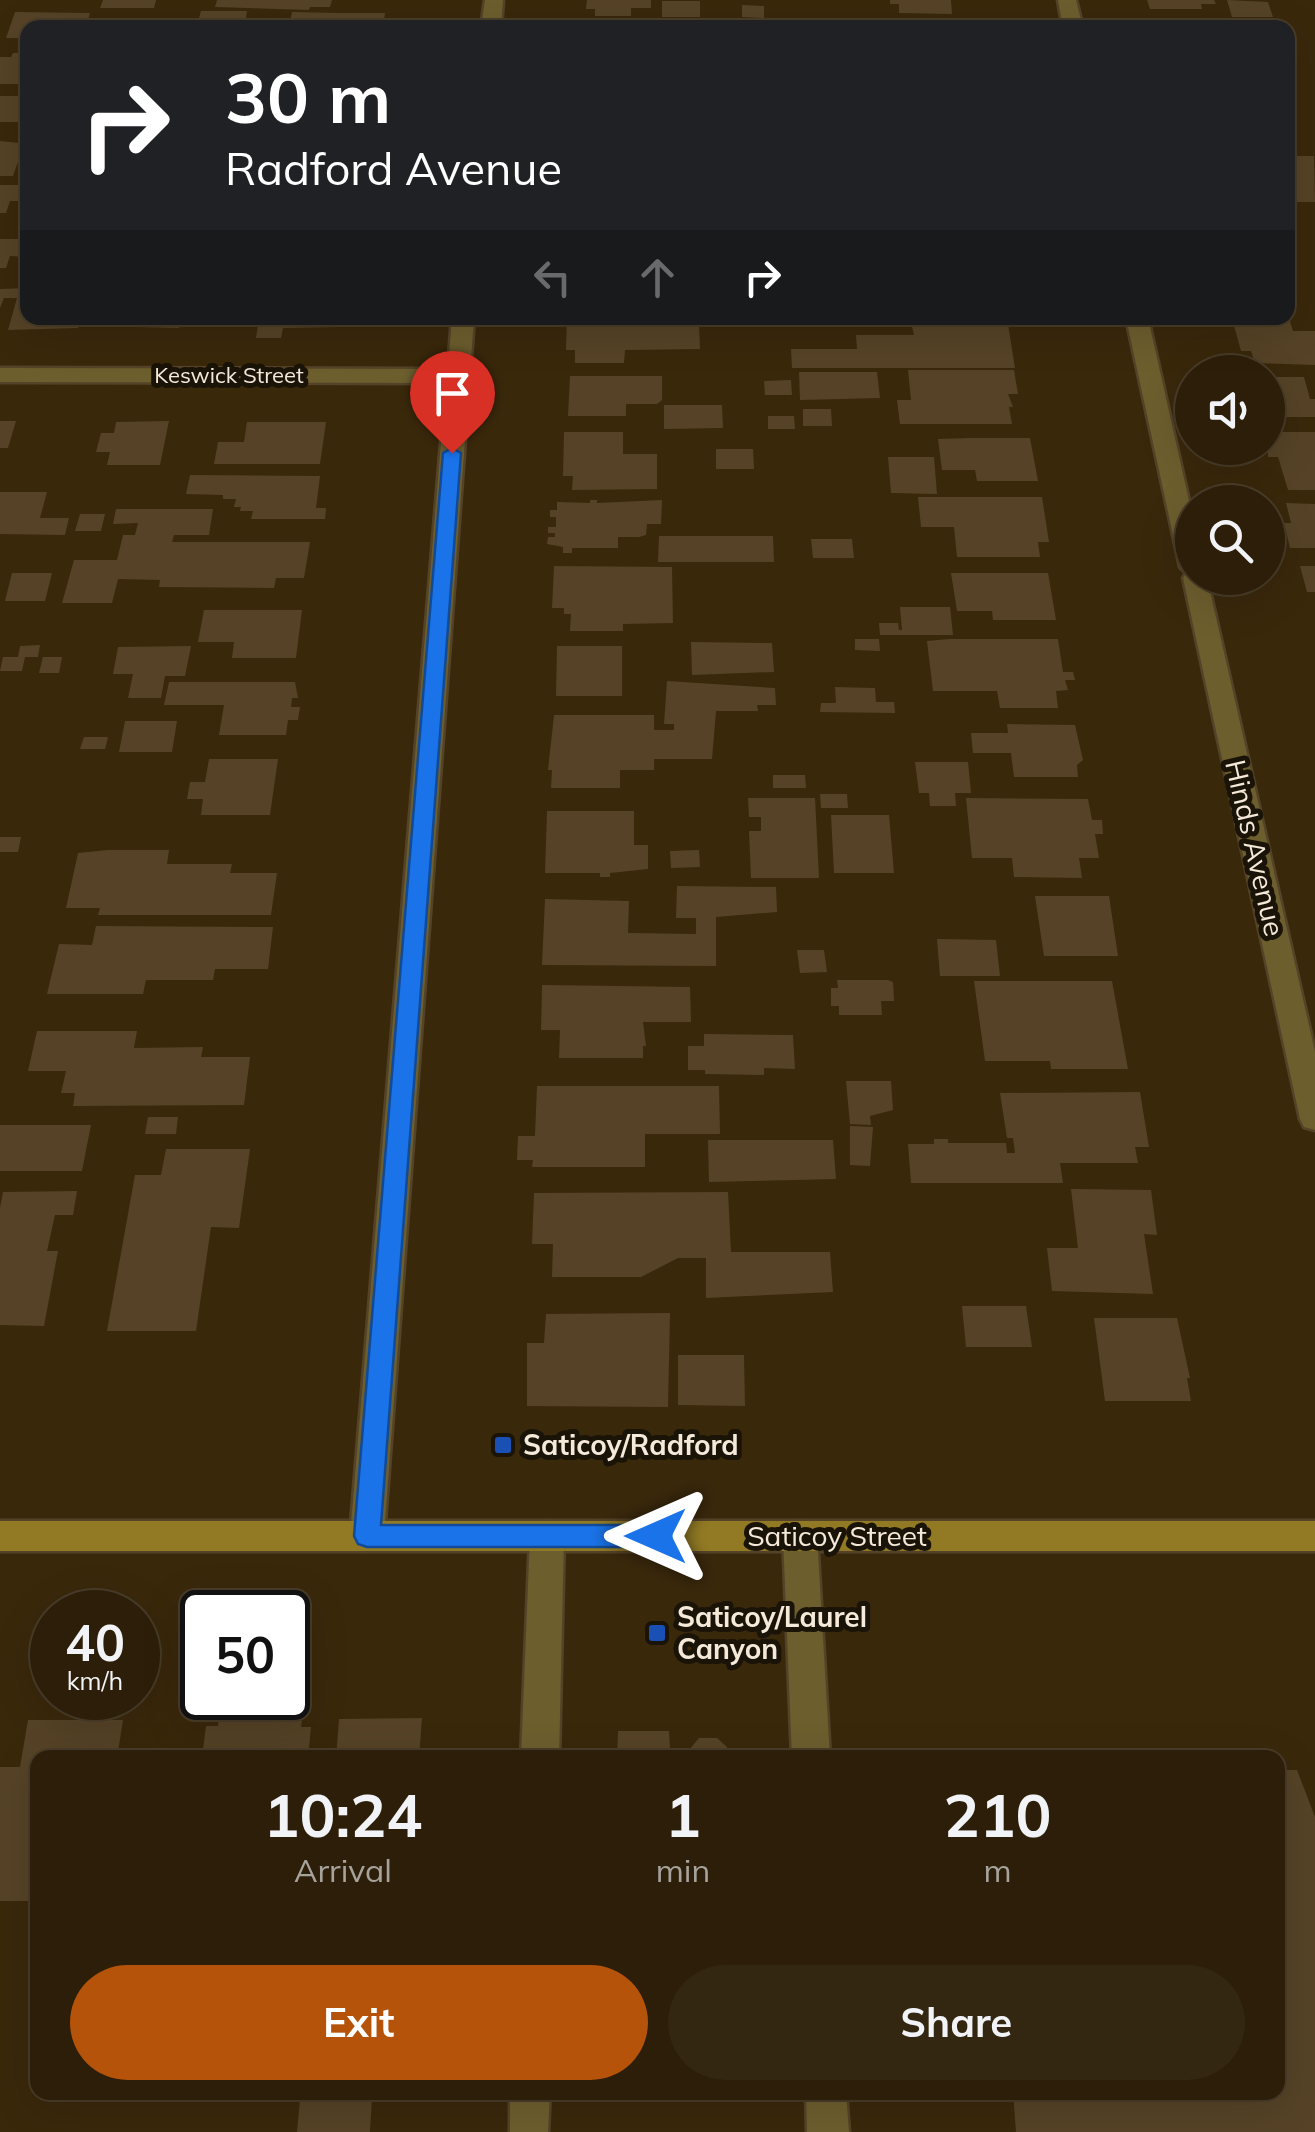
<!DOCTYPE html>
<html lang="en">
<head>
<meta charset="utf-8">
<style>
	body { margin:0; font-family:Mulish,sans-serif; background:#342712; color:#f1f3f6; height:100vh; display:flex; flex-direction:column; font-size:38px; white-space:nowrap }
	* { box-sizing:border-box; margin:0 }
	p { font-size:32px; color:#a6a29c }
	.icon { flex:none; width:55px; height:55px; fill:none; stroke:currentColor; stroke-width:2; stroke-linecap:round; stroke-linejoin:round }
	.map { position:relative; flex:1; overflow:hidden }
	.sheet { position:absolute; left:30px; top:1750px; width:1255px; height:350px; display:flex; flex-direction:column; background:#2c1e08; border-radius:20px; box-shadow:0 10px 40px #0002,0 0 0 2px #483c29 }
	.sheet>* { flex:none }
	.hud { position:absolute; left:20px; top:20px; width:1275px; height:305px; border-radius:20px; box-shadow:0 10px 40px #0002,0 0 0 2px #483c29; background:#202124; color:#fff; overflow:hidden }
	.tools { position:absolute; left:1175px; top:355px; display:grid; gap:20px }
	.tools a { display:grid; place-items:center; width:110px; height:110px; border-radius:50%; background:#2c1e08; box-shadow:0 10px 40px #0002,0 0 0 2px #483c29; font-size:50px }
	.speed { position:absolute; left:30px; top:1590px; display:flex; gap:20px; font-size:50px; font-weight:700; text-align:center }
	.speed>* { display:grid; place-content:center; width:130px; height:130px; border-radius:50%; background:#2c1e08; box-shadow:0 10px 40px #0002,0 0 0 2px #483c29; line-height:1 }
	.speed small { font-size:25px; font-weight:400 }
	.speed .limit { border:5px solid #111; border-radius:15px; background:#fff; color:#111 }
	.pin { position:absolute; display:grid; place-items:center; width:85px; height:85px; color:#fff; margin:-102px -42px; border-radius:50% 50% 50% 0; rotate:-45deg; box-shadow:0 0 10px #0007 }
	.pin .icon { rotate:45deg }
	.me { position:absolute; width:110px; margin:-55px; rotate:270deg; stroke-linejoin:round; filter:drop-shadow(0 0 8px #0008) }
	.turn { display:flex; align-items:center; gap:35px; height:210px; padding:0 40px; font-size:45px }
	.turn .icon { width:130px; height:130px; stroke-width:2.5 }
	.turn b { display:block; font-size:70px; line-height:85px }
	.lanes { display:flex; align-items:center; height:95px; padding:0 40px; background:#0003; justify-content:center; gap:50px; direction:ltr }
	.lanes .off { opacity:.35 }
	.eta { display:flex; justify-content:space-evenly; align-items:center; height:170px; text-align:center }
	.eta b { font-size:60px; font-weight:700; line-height:70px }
	.button { display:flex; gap:20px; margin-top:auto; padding:20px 40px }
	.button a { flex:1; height:115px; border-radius:60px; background:#b45309; color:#fff; font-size:40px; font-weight:700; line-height:115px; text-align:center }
	.button a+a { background:#342712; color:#f1f3f6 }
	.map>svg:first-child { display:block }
	.building { fill:#564327 }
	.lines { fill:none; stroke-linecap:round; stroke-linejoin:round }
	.lane-casing { stroke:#544328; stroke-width:5 }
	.street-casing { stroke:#544328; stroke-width:5 }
	.secondary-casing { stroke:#544328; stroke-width:5 }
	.lane { fill:#6d5e2e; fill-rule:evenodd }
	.street { fill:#6d5e2e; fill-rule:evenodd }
	.secondary { fill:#927a24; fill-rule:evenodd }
	.route { fill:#1a73e8; stroke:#114b97; stroke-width:2.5 }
	.transit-dot { fill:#1a4fb4; stroke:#1a1307; stroke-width:4 }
	.labels { text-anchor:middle; stroke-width:10; stroke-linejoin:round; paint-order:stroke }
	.far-street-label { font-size:22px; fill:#f5e9d9; stroke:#1a1307 }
	.street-label { font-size:28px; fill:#f5e9d9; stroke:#1a1307 }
	.poi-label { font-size:28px; font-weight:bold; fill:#f5e9d9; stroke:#1a1307; text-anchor:start }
</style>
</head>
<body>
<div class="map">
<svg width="1315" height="2132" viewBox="0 0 1315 2132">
	<rect width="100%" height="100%" fill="#3a280b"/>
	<path class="building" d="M103,0H156L154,8H100Z
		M217,0H332L330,7H310L309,10L215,7Z
		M587,0H651V8H631V16H595V9H586Z
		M890,0H951L952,14L899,13V4H890Z
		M1147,0H1214L1216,4H1201L1202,9H1150Z
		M1227,0L1268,2L1273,17H1232Z
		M662,1H700V17H662Z
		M742,5L764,6V18L742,17Z
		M201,11H247L246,18H199Z
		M15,12L90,13L87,24L28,28V38H6Z
		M292,12L338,13H385L383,28H289Z
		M582,19H632V28H582Z
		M1151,19H1232L1234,28H1154Z
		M869,23L964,24L965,28H869Z
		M13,53H28V84H0V57H11Z
		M0,96H28V122H0Z
		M0,141L28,144V158L19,159L13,176H0Z
		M1288,156H1314L1315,202H1288Z
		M0,185H28V201H10L6,213H0Z
		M0,239H28V257L10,256L6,268H0Z
		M28,288V318H81L78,328L8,330L17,298H4L0,308V289Z
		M141,318H181L179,328L139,327Z
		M259,318H340L339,327L283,328L281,338H256Z
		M567,318H681V325H699L700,349L625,350L624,363H575V350H566Z
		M910,318H1007L1015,368H792L791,349H857L856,335H914Z
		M1232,318H1289L1293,331H1315V365L1255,363L1251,351H1241Z
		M908,370H1014L1018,394H1008L1013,407H1009L1012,424H900L897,400H911Z
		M799,372H877L880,398L800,400Z
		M570,376H662V400L657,404H626V416H568Z
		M1268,377H1304L1310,399H1315V417H1268Z
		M791,380L792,395H765L764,381Z
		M664,405H722L723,428L664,429Z
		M803,409H831L832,426H803Z
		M768,416H794L795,429H768Z
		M0,421H16L8,448H0Z
		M169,421L160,465H107L110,452H96L101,433H114L116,422Z
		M247,422H326L320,464H214L218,442H244Z
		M564,432H623V454H657V489L572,490L573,476H563Z
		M1268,432H1315V490H1288L1278,457H1268Z
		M971,438H1030L1038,481H977L975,470H942L938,439Z
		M716,449H753L754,469H716Z
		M888,457H934L937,494L891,493Z
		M190,475L320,476L316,508H326L325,519H251L253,511H240L241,507H234L236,499H223V495L186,494Z
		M0,492H47L40,518H69L65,535L0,534Z
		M918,497H1042L1049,542H1038L1040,557H957L954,527H921Z
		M590,500H597V503L662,500L661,524H647L646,535L639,537H618V548H572V553H563V547L547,544L548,537H555V533H548V527H556V517H550V510H557V502L590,503Z
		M1286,503L1315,504V548H1290L1284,523H1291Z
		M116,509H213L209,535H174L172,542H310L304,578H276L274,588L159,587L160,580L118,579L112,603H62L74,560H117L123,535H135L138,523L113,524Z
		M80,514H105L101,531H75Z
		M659,536H773L774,562H658Z
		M811,539H852L854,558H813Z
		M554,566L672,567L673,623L623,624V631H570L571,614H564V608H552Z
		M1300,566H1315V592H1307Z
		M12,573H52L45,601H5Z
		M951,573H1048L1056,620H993L992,611H957Z
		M900,607H950L953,635H880L879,623H898L899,630H902Z
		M204,610H302L296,658H232L234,642H198Z
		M855,639H879L880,651L855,650Z
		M949,639H1058L1063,672H1073L1075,680H1065L1068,690L1056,691L1058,708H1000L997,691H933L927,641Z
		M691,642L772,643L774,672L692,675Z
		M40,645L38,657H25L22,671H0L3,657H18L20,646Z
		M191,646L185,676H165L161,698H128L133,674H113L118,647Z
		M557,646H622V696H556Z
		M43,657H62L59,673H39Z
		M667,681L775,688L776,705H757L758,711H716L712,759H654V770H620V788H551L552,770H548L554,715H654V730H674V724H664Z
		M169,682H295L298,698H292L291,707H300L298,720H288L286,735H219L224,705H164Z
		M835,687L875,688L876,702H894L895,713L820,712L821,703H836Z
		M125,721H177L172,752H119Z
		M1007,724L1075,725L1083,760L1077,765L1078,777H1014L1011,753H973L971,733H1008Z
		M84,737H108L105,749H80Z
		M209,759H278L270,815H201L203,799H187L190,782H205Z
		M915,762H968L971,793H955L956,806H930L929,793H919Z
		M773,775H805L806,788H773Z
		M820,794H847L848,808H821Z
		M748,798H815L819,878H751L749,831H761V817H749Z
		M966,798L1088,799L1092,820H1102L1103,834H1095L1099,858H1079L1082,878L1014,877L1012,858H972Z
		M547,811H634V845H648V869L610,873V877H600V873H545Z
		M831,815H889L894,873H834Z
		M0,837H21L18,852H0Z
		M108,850H169L167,864H232L230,873H277L271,915H98L100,908H66L78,853Z
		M699,850L700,867L671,868L670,851Z
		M677,886L776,887L777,912L716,917V966L542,965L545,899L629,901L628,933L696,934V918H676Z
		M1035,896H1109L1118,956H1044Z
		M96,926L273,927L268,969H215L213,980H146L143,994H47L59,944L92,945Z
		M937,939L996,940L1000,976H940Z
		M797,950H824L827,972L800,973Z
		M837,980H888L893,982L894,1001H881L882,1015H839V1006H831V988H838Z
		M974,981H1112L1128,1069H1051L1050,1061H985Z
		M542,985L690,987L691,1022H643L646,1046H643V1058H559L560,1030H541Z
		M37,1031H137L134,1048L203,1047L201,1057H250L244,1105L73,1106L75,1093H61L66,1071H28Z
		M704,1034L793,1035L795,1069L764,1068V1075L705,1074V1070H688V1046H704Z
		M846,1081H891L893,1110L870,1116L871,1125L850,1124Z
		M537,1086H719L720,1134H645V1167H532L533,1160H517L518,1136H535Z
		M1140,1092L1149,1147H1135L1138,1163H1060L1063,1183H911L908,1144H934V1139H948V1143H1006L1007,1153H1015L1013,1138H1007L1000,1093Z
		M148,1117H178L176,1134H145Z
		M0,1125H91L82,1171H0Z
		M850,1126L873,1127L870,1166L850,1165Z
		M708,1140H833L836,1179L709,1182Z
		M166,1149H250L239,1228L211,1227L196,1331H107L135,1175H161Z
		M1071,1189L1151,1190L1157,1235L1144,1234L1153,1294L1052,1291L1047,1248H1078Z
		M77,1191L73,1215H55L47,1251H58L44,1326L0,1325V1208L3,1192Z
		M728,1192L731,1252H830L833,1292L706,1298V1258H678L641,1277H552L553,1244H532L534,1193Z
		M962,1306H1026L1032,1347H966Z
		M670,1313L668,1407L527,1406V1343H544L546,1314Z
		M1094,1318H1177L1190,1378H1187L1191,1401H1105Z
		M678,1355H744L745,1406L678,1405Z
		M220,1705H304L301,1727H311L308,1758H202L206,1726H218Z
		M422,1718L419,1758H336L339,1719Z
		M28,1720H123L117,1758H38V1901H0V1767H20Z
		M618,1731H669L670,1750H689L699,1738H717L727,1747V1758H617Z
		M1278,1770H1297L1315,1817V2132H1016L1013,2092H1278Z
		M372,2097L370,2132H297L300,2099Z"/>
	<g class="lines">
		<defs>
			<path id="lane" d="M547,1521L559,1526L564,1536L559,1758H521L530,1536L535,1526Z
				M800,1521L812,1526L817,1536L830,1758H792L783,1536L788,1526Z
				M510,2092H550L548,2132H510Z
				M806,2092H846L849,2132H807Z"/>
			<path id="street" d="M485,0H503L501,28H481Z
				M1058,0H1076L1083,28H1063Z
				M452,318H474L384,1536L379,1546L367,1551L355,1546L350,1536L446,383L0,382V368L448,369Z
				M1126,318H1148L1192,514V578H1207L1315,1052V1130L1304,1127L1300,1119L1183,578L1186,573L1180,567Z"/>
			<path id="secondary" d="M0,1521H1315V1551H0Z"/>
		</defs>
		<use href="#lane" class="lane-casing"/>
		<use href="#street" class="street-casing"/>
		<use href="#secondary" class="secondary-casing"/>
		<use href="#lane" class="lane"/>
		<use href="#street" class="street"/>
		<use href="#secondary" class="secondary"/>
	</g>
	<path class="route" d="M452,448L461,453L381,1525H656L665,1528L669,1536L665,1544L656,1547H367L358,1544L354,1536L443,453Z"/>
	<g class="transit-dot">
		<rect x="493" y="1435" width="20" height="20" rx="5"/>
		<rect x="647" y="1623" width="20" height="20" rx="5"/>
	</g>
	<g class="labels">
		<g class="far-street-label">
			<text x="229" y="383">Keswick Street</text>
		</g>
		<g class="street-label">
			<text transform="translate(1255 848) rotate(77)" y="10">Hinds Avenue</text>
			<text x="837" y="1546">Saticoy Street</text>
		</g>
		<g class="poi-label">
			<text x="523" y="1455">Saticoy/Radford</text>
			<text x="677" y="1627">Saticoy/Laurel<tspan x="677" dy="32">Canyon</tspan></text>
		</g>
	</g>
</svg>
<div class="tools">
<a><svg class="icon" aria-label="sound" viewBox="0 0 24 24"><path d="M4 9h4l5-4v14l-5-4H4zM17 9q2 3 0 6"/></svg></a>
<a><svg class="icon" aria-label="search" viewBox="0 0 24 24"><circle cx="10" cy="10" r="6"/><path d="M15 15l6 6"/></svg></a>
</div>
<div class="speed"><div>40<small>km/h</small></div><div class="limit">50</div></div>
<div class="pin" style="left:452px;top:453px;background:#d93025"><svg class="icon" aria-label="arrive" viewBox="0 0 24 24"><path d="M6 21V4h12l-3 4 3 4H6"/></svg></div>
<svg class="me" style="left:656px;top:1536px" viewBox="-20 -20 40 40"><path d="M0-17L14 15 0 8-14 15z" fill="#1a73e8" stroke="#fff" stroke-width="4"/></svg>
<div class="hud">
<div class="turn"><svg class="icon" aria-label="right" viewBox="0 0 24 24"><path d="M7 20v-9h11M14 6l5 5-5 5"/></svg><div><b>30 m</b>Radford Avenue</div></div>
<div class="lanes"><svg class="icon off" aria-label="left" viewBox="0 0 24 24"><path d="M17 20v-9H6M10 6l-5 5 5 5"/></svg><svg class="icon off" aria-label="ahead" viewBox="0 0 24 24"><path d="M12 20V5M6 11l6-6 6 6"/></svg><svg class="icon" aria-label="right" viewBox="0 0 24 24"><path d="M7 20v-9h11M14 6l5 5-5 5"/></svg></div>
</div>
<section class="sheet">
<div class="eta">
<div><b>10:24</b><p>Arrival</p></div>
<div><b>1</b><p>min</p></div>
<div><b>210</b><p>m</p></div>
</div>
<div class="button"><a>Exit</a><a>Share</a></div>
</section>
</div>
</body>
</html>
